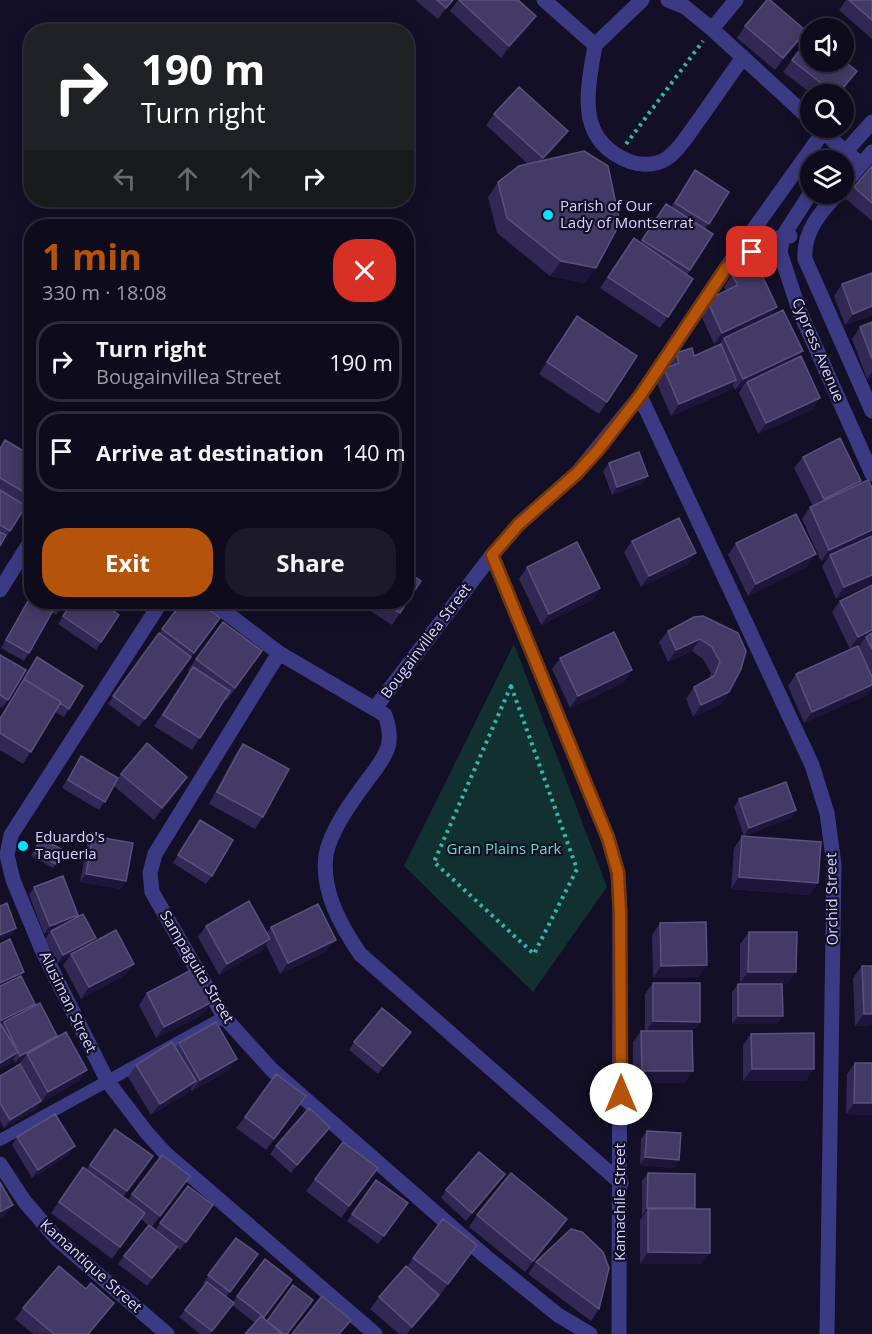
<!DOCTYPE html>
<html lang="en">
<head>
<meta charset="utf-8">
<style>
	body { margin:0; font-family:"Open Sans",sans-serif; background:#1c1929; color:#f1f3f6; height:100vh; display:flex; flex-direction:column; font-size:22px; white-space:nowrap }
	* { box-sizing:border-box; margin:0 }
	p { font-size:20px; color:#9b9ba3 }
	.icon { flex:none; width:33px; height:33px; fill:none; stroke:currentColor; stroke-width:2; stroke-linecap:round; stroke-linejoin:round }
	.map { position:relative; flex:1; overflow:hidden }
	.panel { position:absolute; left:24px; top:219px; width:390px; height:390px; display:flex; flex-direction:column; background:#0e0b1c; border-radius:24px; box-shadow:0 3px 15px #0003,0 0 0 2px #2e2b3b }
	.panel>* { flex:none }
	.guide { position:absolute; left:24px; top:24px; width:390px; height:183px; border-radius:24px; box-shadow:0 3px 15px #0003,0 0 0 2px #2e2b3b; background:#202124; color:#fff; overflow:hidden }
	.controls { position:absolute; left:800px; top:18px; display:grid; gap:12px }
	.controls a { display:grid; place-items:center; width:54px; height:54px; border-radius:50%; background:#0e0b1c; box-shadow:0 3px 15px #0003,0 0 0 2px #2e2b3b; font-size:30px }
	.pin { position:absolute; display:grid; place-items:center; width:51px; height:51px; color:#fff; margin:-26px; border-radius:12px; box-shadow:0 3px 9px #0006 }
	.me { position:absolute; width:66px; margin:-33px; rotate:0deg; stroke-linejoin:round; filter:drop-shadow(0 0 4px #0008) }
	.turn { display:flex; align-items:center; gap:21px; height:126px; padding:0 18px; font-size:27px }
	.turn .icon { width:78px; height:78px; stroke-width:2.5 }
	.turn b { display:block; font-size:42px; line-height:51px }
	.lanes { display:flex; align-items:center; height:57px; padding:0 18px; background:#0003; justify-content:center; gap:30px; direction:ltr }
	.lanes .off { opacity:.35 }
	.round { display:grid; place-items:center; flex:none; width:63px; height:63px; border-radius:24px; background:#1c1929 }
	.overview { display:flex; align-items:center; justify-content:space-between; height:102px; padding:0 18px }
	h1 { font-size:36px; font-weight:700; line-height:45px; color:#b45309 }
	.primary-button { display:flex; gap:12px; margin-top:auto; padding:12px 18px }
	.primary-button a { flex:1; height:69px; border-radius:24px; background:#b45309; color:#fff; font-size:24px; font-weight:700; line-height:69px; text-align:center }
	.primary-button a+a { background:#1c1929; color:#f1f3f6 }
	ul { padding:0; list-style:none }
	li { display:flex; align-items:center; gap:18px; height:81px; margin:0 12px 9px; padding:0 6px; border:3px solid #2e2b3b; border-radius:24px }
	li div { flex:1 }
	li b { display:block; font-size:22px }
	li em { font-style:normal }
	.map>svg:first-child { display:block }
	.green { fill:#12302f }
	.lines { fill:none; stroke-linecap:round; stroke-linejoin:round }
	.path { stroke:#2fb8b0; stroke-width:4; stroke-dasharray:3 4.5; stroke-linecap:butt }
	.lane { stroke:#3d3a85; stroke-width:12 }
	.street { stroke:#3d3a85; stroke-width:15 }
	.wall { fill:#312854 }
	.shaded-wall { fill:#1d163a }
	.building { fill:#433a66; stroke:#5a527e; stroke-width:1.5 }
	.route-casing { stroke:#753606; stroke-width:15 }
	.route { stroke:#b45309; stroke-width:10 }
	.poi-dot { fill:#00e5ff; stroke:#130f26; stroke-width:2 }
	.labels { text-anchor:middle; stroke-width:4.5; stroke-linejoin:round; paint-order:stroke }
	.poi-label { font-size:15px; fill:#d9d4ff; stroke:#130f26; text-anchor:start }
	.street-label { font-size:15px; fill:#d9d4ff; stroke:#130f26 }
	.park-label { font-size:15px; fill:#5fe0c0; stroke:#130f26 }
</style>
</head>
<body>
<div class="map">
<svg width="872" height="1334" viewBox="0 0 872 1334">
	<rect width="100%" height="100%" fill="#130f26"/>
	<path class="green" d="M514,644L607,887L533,992L404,866Z"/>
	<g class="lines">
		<path class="path" d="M626,144L703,41
			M511,686L577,869L534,954L434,862Z"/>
		<path class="lane" d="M0,1140L224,1017"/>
		<path class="street" d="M544,0L595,45C587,93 575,141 631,162C643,166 660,165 670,156C683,145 691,130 701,117C715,97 729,77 743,57
			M668,0L685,7L712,29L810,119
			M712,29L736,0
			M595,45L642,0
			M820,128L846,153L862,164
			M838,160L872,122
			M843,186L872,152
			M810,194L783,236L780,252L799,310L872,474
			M837,194C820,213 803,232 805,259L872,411
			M731,265L783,236H790
			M640,396L812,765L827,813L834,865L827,1334
			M492,555L608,838L618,873L620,914L619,1334
			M0,590L32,539
			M161,602L11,835L7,855L13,880L42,950L108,1082L147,1133L166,1154L375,1334
			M212,602L279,653L385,715C389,726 391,736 388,747C384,760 374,771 366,782C352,801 330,831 326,855C321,891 341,926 360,954L621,1183
			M279,653L155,854L150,873L152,892L224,1017L272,1070L485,1256L558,1315L590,1334
			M375,708L492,555L519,524L577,473L640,396L726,268L824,131
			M0,1164L25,1202L57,1239L167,1334"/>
	</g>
	<path class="wall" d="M415,0H454L438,19Z
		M458,0L528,28L501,58L450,11Z
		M846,0H872V39L839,10Z
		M745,26L806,31L798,42L775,70L737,38Z
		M792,60L857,71L839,94H812L783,72Z
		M494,114L568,131L559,143L543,161L585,283L550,276L497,233L488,197L498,182L528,164L486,125Z
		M872,166V221L846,199L854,187Z
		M695,170L729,192L705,229L713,234L687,275L693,279L660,328L600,288L634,238L640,243L666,204L671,207Z
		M732,275L777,307L770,316L797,358L820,398L812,410L758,434L739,393L743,386L735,390L732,385L728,391L671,416L656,381L664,369L668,367L667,365L676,353L694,356L719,345L722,340L714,344L699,311L707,300L726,291L724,287Z
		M842,284L872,315L845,325L834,296Z
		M872,322V377L867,379L852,339L860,327Z
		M569,328L637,356L599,414L539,374Z
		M5,440L32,456V514L24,509L0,546V447Z
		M803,457L861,481L858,485L872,488V583L836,599L822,566L828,558L821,561L802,519L810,507L813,506L794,468Z
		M609,463L648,476L642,484L612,495L603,471Z
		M632,541L688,564L641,587L624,552Z
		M736,543L808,566L748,596L728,555Z
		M527,567L600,588L592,600L541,625L519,579Z
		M32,582V602H65L56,615L52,612L29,653L24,661L1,648L30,596L25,592Z
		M872,585V688L867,695L804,723L788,686L796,674L859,647L861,643L850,649L832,612L840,601Z
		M72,602L119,615L96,650L58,624Z
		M182,602L212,629L139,727L108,704Z
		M357,602H406L400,613L392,625Z
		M223,622L262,651L227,700L225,698L192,750L154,726L189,672L188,670Z
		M668,631L738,633L729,692L721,704L693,717L686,699L694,687L709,679L711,673L703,659L692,651L668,662L659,642Z
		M0,655L8,700L2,708L0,707Z
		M37,657L69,709L64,717L55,712L23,764L0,750V717Z
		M560,658L632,670L624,682L570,708L552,669Z
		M243,744L263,817L255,829L209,804L235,755Z
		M81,756L118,778L121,774L187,777L179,789L154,820L114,786L99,810L62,788Z
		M739,799L796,810L791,818L744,836L734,807Z
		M200,820L212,876L206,884L173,863Z
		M93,836L121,889L80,882L87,844Z
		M742,836L810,895L731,889L734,848Z
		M41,838L56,864L53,868L31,856Z
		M34,887L76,918L93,942L134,964L125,975L81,999L63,965L69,957L58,963L45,939L50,932L44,934L29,895Z
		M660,923L699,977L653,978L652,935Z
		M206,926L267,933L271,927L327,951L280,974L266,945L262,951L219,975L198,937Z
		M749,932L788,984H782L777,1024H732V992L738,984L740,983V944Z
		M0,944L21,977L35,1004L32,1008L87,1070L79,1081L40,1103L36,1109L4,1128L0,1121V1076L19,1064L23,1059L15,1063L13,1059L10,1064L0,1070Z
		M862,966L872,1025L855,1026L853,978Z
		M653,983L692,1032L693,1071L684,1083H633V1042L641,1031H645V994Z
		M147,993L204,1014L156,1038L139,1005Z
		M411,1032L378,1074L349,1050L354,1042Z
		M751,1034L806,1081H743V1045Z
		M179,1043L229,1070L192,1091L190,1089L188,1093L151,1115L128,1077L136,1065L175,1049Z
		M855,1063L872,1115L846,1114L847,1074Z
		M298,1108L266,1150L236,1128L245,1117Z
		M330,1127L325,1135L291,1173L270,1154L276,1146Z
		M115,1129L153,1156L123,1197L128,1200L162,1155L190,1176L152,1227L155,1230L188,1186L213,1205L180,1250L176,1247L147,1286L118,1264L148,1225L141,1219L112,1259L51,1213L83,1167L86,1170Z
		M647,1131L674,1168L640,1165L641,1139Z
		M17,1137L70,1154L32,1178L12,1145Z
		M378,1168L341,1218L306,1191L315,1179Z
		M648,1173L695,1208L694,1209L702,1264H640V1220L643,1216H642V1181Z
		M505,1174L499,1182L466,1221L441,1198L446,1190Z
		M376,1180L408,1203L378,1244L347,1221Z
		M477,1215L559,1230L525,1272L469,1227Z
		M236,1238L258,1254L226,1297L233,1302L265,1259L287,1288L264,1318L288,1334H245L255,1323L232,1305L210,1334H200L179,1317L205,1285L203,1283Z
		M477,1245L431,1307L407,1334H399L370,1309L379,1297L407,1267L413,1258Z
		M536,1262L599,1309L591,1321L528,1274Z
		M86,1289L114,1303L106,1314L89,1334H33L15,1319L23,1308Z"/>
	<path class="shaded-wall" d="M453,0H454L438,19L446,8Z
		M536,16L528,28L501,58L509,46Z
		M806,31L798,42L775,70L783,58Z
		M568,131L559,143L535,170L543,158Z
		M561,261L596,268L585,283L550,276Z
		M872,306V315L845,325L853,314Z
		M777,307L769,318L724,338L722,340L714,344L722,333Z
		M803,351L794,362L747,382L743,386L735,390L743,379Z
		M872,372V377L867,379Z
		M736,380L728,391L671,416L679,404Z
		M820,398L812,410L758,434L766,423Z
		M648,476L642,484L612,495L617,487Z
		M861,481L853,492L815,511L824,499Z
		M872,530V538L830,555L828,558L821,561L829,550Z
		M696,553L688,564L641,587L649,576Z
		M816,554L808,566L748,596L756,584Z
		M872,575V583L836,599L844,587Z
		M600,588L592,600L541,625L549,614Z
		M872,630V638L866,637L861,643L850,649L858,637Z
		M700,639L692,651L668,662L676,650Z
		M632,670L624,682L570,708L578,696Z
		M872,685V688L867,695L804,723L812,712Z
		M729,692L721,704L693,717L701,705Z
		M187,777L179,789L154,820L162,808Z
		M796,810L791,818L744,836L749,828Z
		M86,874L126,881L121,889L80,882Z
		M739,877L818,883L810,895L731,889Z
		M78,915L72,923L44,934L50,926Z
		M16,928L11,936L0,940V935Z
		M96,938L90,946L71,954L69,957L58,963L63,955Z
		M270,939L262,951L219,975L227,964Z
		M336,940L327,951L280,974L288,963Z
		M134,964L125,975L81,999L89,987Z
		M707,965L699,977L653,978L661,966Z
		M24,972L19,980L0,989V983Z
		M748,972H796L788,984L740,983Z
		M212,1002L204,1014L156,1038L164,1027Z
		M35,1004L29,1012L4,1022L0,1026V1021Z
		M864,1014H872V1025L855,1026Z
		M738,1016H783L777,1024H732Z
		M653,1021L700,1022L692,1033H645Z
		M411,1032L405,1040L378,1074L383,1066Z
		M57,1036L27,1054L23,1059L15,1063L20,1056Z
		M18,1052L10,1064L0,1070V1063Z
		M237,1059L229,1070L192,1091L200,1080Z
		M752,1069H814L806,1081H743Z
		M87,1070L79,1081L40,1104L48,1092Z
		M642,1071H693L684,1083H633Z
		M196,1081L188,1093L151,1115L160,1104Z
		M41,1101L36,1109L4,1128L10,1120Z
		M854,1103H872V1115L846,1114Z
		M330,1127L325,1135L291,1173L297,1165Z
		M75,1146L70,1154L32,1178L38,1170Z
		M645,1157L679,1160L674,1168L640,1165Z
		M505,1174L499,1182L466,1221L472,1213Z
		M13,1205L5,1216L0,1219V1212Z
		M647,1208H695L689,1216L648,1209L643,1216H642Z
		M567,1219L559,1230L525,1272L533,1261Z
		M648,1252L710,1253L702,1264H640Z
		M439,1295L431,1307L407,1334L412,1327Z
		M114,1303L106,1314L89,1334H88Z"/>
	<path class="building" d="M437,0H453L446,8Z
		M459,0H518L536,16L509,46Z
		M767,0H770L806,31L783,58L745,26Z
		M849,0H872V20Z
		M810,37V62H843V60L857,71L838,94H835L792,60Z
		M519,87L568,131L543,158L494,114Z
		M584,151L608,166L620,223L596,268L561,261L507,218L498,182L519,166Z
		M872,166V203L854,187Z
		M695,170L729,192L709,224L675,203Z
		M666,204L713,234L690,270L642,240Z
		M634,238L693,279L668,317L608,277Z
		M756,263L777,307L722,333L707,300L738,285L732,275Z
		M872,273V306L853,314L842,284Z
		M783,310L803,351L743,379L724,338Z
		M577,316L637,356L607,402L547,362Z
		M872,322V359L860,327Z
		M721,344L736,380L679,404L664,369L679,363L676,353L692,348L694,356Z
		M801,356L820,398L766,423L747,382Z
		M840,438L861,481L824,499L803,457Z
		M5,440L32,456V497L0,478V449Z
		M639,452L648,476L617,487L609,463Z
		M868,480L872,488V530L829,550L810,507Z
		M0,490L26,506L10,531L0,525Z
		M796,514L816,554L756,584L736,543Z
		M679,518L696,553L649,576L632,541Z
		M0,532L6,535L0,546Z
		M872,536V575L844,587L830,555Z
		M577,542L600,588L549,614L527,567Z
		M406,571L421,581L400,613L383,602H406Z
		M872,585V630L858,637L840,601Z
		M32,594V602H50L56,605L29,653L6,640Z
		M54,602H65L61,607Z
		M72,602H100L119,615L101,642L63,616Z
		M182,602H198L220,618L194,653L162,629Z
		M703,616L738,633L746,651L741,669L729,692L701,705L694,687L714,676L720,662L712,647L700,639L676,650L668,631L694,617Z
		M223,622L262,651L235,688L196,659Z
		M614,632L632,670L578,696L560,658Z
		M159,633L191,657L145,719L113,696Z
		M872,633V649L866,637Z
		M858,646L872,677V685L812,712L796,674Z
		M0,655L26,670L8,700L0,695Z
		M37,657L83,686L69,709L60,703L61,702L24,679Z
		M193,667L230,691L200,738L163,715Z
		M24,679L61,702L31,752L0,733V719Z
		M147,743L187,777L162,808L121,774Z
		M243,744L289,769L263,817L217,792Z
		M81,756L118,778L105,802L68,780Z
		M786,782L796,810L749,828L739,799Z
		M200,820L233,840L212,876L178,855Z
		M93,836L133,843L126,881L86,874Z
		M742,836L821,842L818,883L739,877Z
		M41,838L63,850L56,864L34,852Z
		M63,876L78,915L50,926L34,887Z
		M249,901L270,939L227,964L206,926Z
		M7,903L16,928L0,935V906Z
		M318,904L336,940L288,963L271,927Z
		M83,914L96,938L63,955L51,931Z
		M706,922L707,965L661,966L660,923Z
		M116,930L134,964L89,987L71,954Z
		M749,932H797L796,972H748Z
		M10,939L24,972L0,983V944Z
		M862,966H872V1014H864Z
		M195,968L212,1002L164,1027L147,993Z
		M21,976L35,1004L0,1021V986Z
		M653,983H700V1022L653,1021Z
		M738,984H782L783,1016H738Z
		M40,1003L57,1036L20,1056L4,1022Z
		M382,1008L411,1032L383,1066L354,1042Z
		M216,1022L237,1059L200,1080L179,1043Z
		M0,1023L18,1052L0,1063Z
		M641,1031H692L693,1071H642Z
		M66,1032L87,1070L48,1092L27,1054Z
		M814,1033V1069H752L751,1034Z
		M172,1042L196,1081L160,1104L136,1065Z
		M855,1063H872V1103H854Z
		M20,1064L41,1101L10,1120L0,1103V1076Z
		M276,1074L306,1096L274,1139L245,1117Z
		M309,1108L330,1127L297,1165L276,1146Z
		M55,1114L75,1146L38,1170L17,1137Z
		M115,1129L153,1156L127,1191L90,1165Z
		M647,1131L681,1133L679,1160L645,1157Z
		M343,1142L378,1168L349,1206L315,1179Z
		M479,1152L505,1174L472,1213L446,1190Z
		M162,1155L190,1176L160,1216L132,1194Z
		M83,1167L145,1213L120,1247L59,1202Z
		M511,1173L567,1219L533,1261L477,1215Z
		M648,1173L695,1174V1208H647Z
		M376,1180L408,1203L384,1236L352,1214Z
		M0,1182L13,1205L0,1212Z
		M188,1186L213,1205L186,1242L160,1223Z
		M648,1209H710V1253L648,1252Z
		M443,1219L477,1245L448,1284L413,1258Z
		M149,1225L177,1247L152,1278L124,1256Z
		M571,1229L582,1232L603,1252L609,1268L599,1309L536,1262Z
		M236,1238L258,1254L230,1292L208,1275Z
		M265,1259L292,1280L264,1317L237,1296Z
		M59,1266L86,1289L91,1283L114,1303L88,1334H54L23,1308Z
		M406,1266L439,1295L412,1327L379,1297Z
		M207,1282L234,1303L212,1331L185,1310Z
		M293,1285L313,1300L287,1334H284L267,1321Z
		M322,1296L351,1320L339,1334H292Z
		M261,1316L282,1334H245Z"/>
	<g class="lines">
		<defs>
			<path id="route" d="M621,1094L620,914L618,873L608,838L492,555L519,524L577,473L598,450L640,396L726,268L752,252"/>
		</defs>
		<use href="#route" class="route-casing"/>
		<use href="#route" class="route"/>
	</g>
	<g class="poi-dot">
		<circle cx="548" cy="215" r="6"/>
		<circle cx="23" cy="846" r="6"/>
	</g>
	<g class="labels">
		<g class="poi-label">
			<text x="560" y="211">Parish of Our<tspan x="560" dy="17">Lady of Montserrat</tspan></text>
			<text x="35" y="842">Eduardo's<tspan x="35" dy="17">Taqueria</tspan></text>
		</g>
		<g class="street-label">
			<text transform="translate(818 350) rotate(67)" y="5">Cypress Avenue</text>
			<text transform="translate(426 641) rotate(-53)" y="5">Bougainvillea Street</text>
			<text transform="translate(832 899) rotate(-91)" y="5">Orchid Street</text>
			<text transform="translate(197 967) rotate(59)" y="5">Sampaguita Street</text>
			<text transform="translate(68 1002) rotate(64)" y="5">Alusiman Street</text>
			<text transform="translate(620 1202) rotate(-90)" y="5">Kamachile Street</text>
			<text transform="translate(91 1266) rotate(42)" y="5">Kamantique Street</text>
		</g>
		<g class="park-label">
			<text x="504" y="854">Gran Plains Park</text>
		</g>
	</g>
</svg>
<div class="controls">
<a><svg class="icon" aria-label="sound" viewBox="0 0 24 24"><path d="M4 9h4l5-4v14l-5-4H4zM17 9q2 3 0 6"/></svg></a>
<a><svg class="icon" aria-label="search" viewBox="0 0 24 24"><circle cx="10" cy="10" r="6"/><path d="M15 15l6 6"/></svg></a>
<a><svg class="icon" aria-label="layers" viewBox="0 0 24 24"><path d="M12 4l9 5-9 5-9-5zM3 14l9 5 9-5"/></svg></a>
</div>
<div class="pin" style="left:752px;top:252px;background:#d93025"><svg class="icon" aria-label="arrive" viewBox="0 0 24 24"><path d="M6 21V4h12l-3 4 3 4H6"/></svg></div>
<svg class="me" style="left:621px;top:1094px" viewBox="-20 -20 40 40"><circle r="19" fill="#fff"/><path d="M0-13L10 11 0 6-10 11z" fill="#b45309"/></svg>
<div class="guide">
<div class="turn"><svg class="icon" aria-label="right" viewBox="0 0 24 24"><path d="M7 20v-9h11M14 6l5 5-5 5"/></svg><div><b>190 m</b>Turn right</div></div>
<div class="lanes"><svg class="icon off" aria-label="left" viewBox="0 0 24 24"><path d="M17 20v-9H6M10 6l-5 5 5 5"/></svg><svg class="icon off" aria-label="ahead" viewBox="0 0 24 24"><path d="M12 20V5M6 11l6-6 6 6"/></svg><svg class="icon off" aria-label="ahead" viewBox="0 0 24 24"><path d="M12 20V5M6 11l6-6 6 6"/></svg><svg class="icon" aria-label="right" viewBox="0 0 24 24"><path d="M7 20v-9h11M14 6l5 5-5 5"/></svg></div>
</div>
<section class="panel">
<div class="overview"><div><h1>1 min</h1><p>330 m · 18:08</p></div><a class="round" style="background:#d93025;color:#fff"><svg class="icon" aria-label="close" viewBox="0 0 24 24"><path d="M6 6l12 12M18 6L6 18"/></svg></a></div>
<ul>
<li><svg class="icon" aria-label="right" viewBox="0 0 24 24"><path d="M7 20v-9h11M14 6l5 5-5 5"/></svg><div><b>Turn right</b><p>Bougainvillea Street</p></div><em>190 m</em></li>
<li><svg class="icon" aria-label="arrive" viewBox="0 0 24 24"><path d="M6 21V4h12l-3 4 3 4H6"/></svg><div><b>Arrive at destination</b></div><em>140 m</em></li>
</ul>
<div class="primary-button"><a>Exit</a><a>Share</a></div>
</section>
</div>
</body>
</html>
